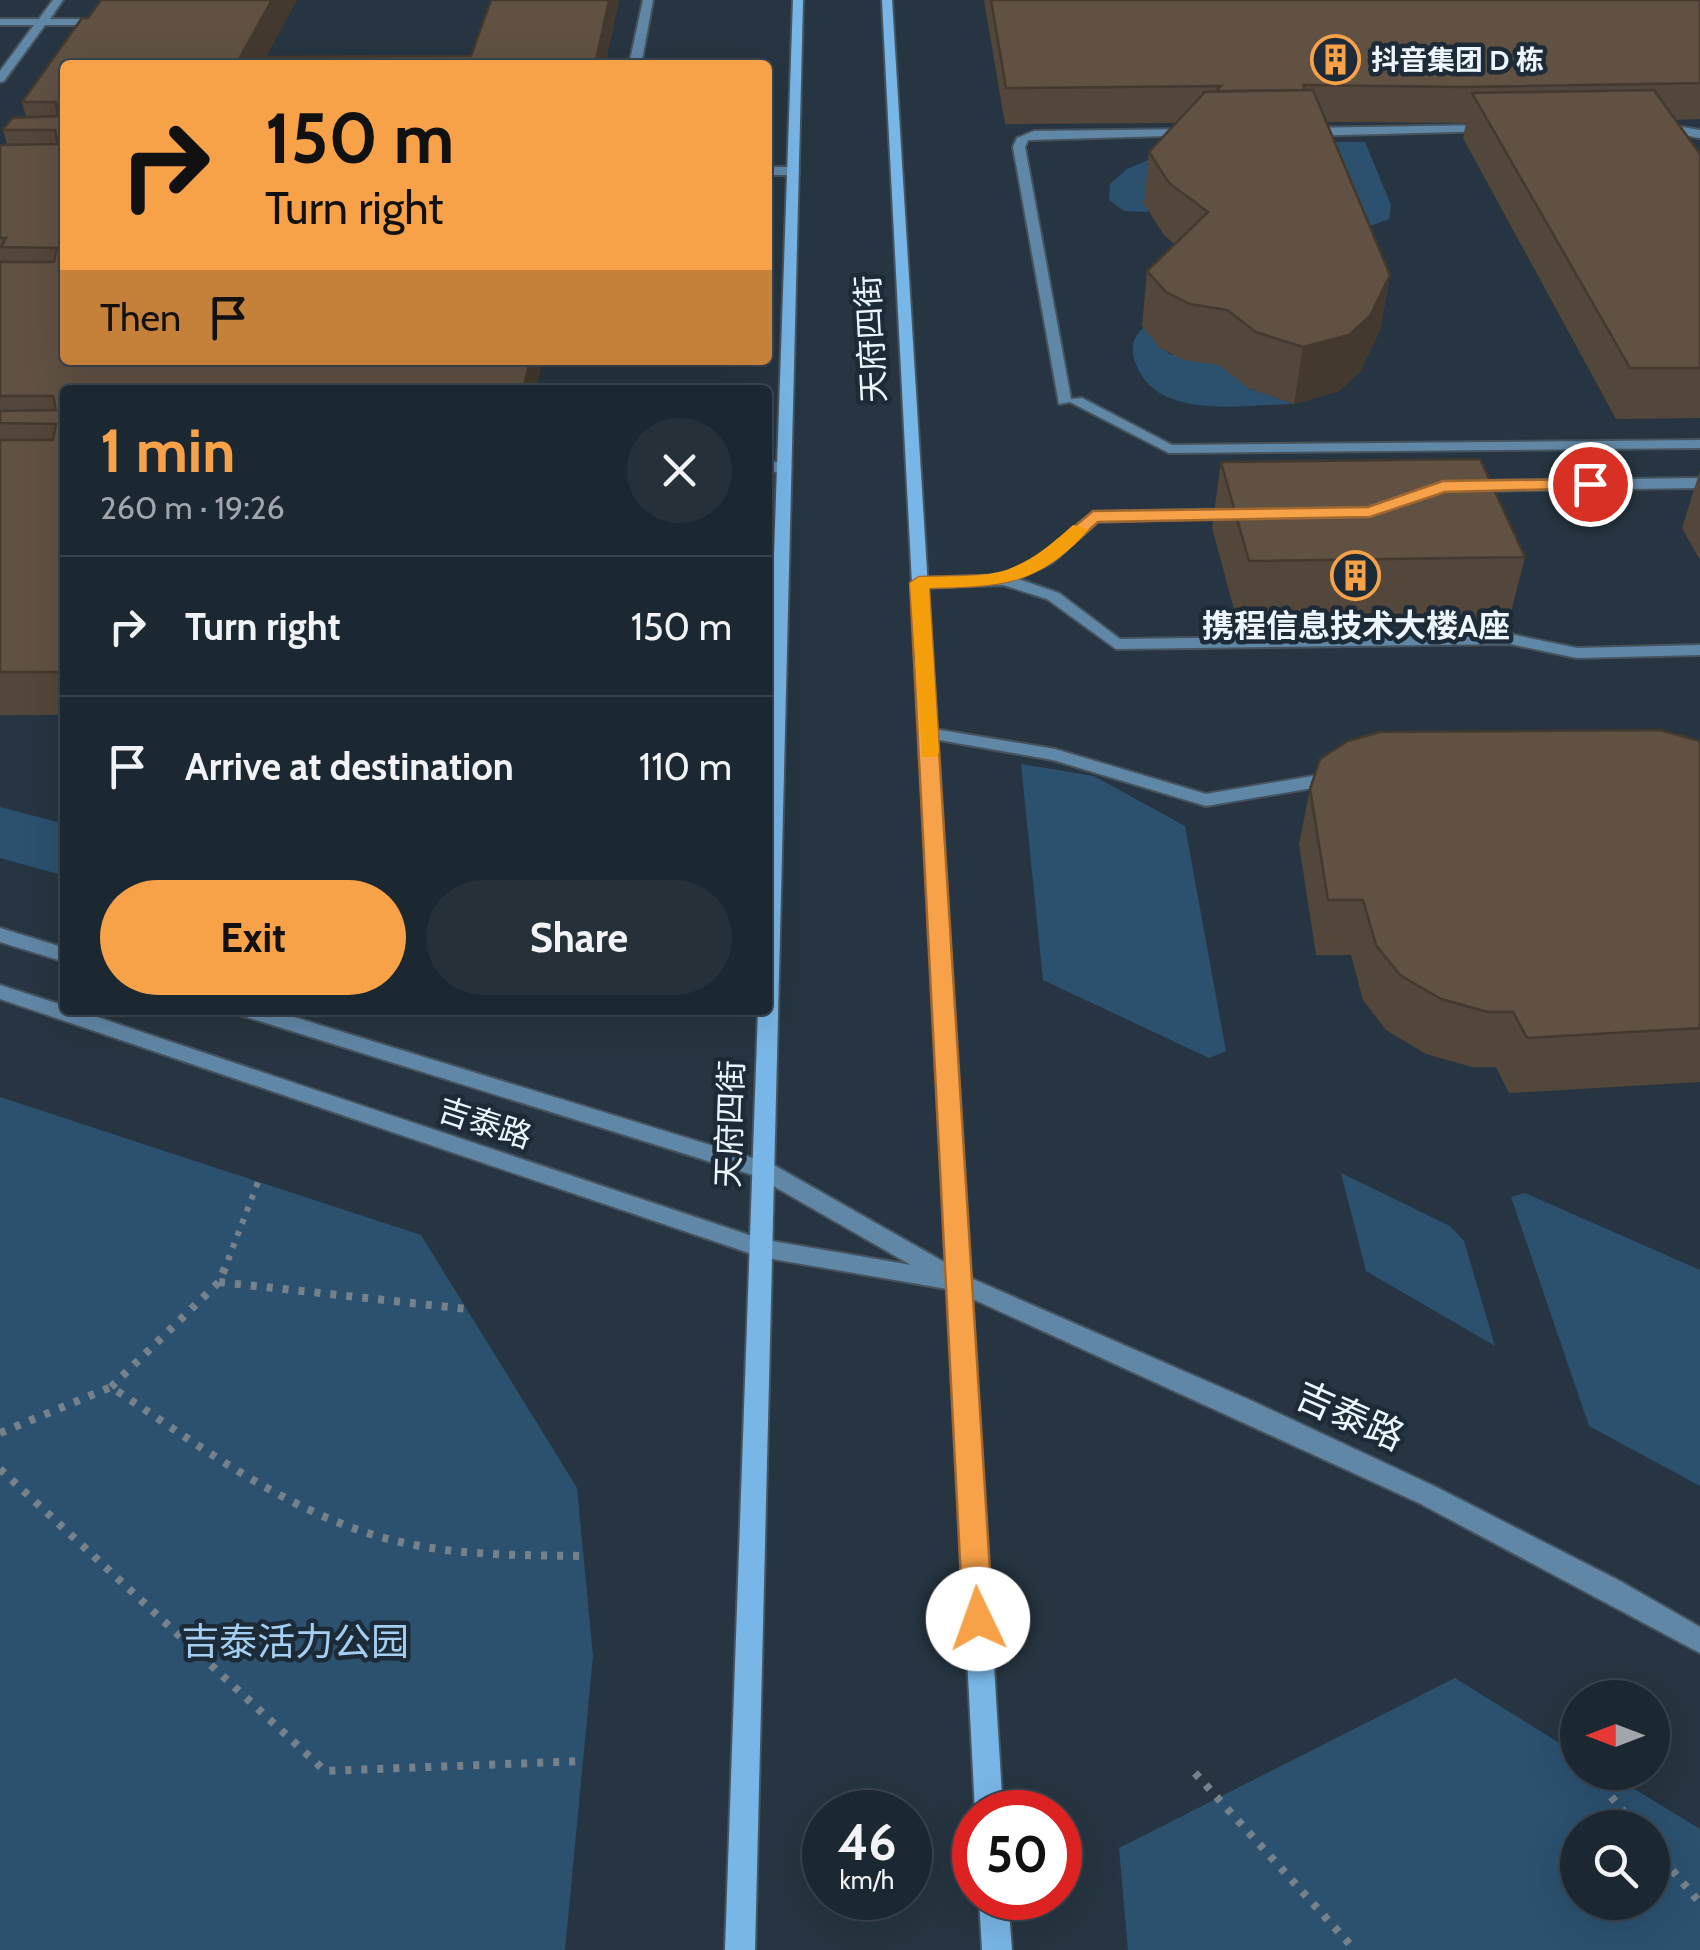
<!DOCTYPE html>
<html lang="en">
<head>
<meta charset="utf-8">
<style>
	body { margin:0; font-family:Cabin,"Noto Sans SC",sans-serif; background:#253039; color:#f1f3f6; height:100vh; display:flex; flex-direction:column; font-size:38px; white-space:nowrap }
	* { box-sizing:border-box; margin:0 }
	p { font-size:32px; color:#a0a6ab }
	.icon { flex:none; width:55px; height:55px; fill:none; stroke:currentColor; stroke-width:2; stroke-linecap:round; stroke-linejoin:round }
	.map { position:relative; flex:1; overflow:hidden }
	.side { position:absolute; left:60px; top:385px; width:712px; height:630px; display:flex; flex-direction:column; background:#1c2831; border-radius:10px; box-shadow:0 10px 40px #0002,0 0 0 2px #3a444d }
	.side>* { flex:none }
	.banner { position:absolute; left:60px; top:60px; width:712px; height:305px; border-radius:10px; box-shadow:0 10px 40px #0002,0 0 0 2px #3a444d; background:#f7a148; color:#111; overflow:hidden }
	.needle { width:65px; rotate:270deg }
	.fabs { position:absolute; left:1560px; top:1680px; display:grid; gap:20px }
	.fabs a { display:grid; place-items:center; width:110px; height:110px; border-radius:50%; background:#1c2831; box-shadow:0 10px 40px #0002,0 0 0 2px #3a444d; font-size:50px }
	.speed { position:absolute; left:802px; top:1790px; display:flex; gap:20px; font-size:50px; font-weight:700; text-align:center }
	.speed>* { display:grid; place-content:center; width:130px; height:130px; border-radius:50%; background:#1c2831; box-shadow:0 10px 40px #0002,0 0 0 2px #3a444d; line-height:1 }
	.speed small { font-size:25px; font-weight:400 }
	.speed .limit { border:15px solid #d22; background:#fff; color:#111 }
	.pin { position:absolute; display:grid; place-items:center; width:85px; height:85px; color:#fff; margin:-42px; border:5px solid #fff; border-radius:50%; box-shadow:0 2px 10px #0007 }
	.me { position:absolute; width:110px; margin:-55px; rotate:357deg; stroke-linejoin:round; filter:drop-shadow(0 0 8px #0008) }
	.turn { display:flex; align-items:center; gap:35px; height:210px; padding:0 40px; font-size:45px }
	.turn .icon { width:130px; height:130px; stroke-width:2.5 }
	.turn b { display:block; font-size:70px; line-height:85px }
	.then { display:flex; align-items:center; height:95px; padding:0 40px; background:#0003; gap:20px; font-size:38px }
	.round { display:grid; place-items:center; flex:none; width:105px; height:105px; border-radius:52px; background:#253039 }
	.overview { display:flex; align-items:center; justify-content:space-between; height:170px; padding:0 40px }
	h1 { font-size:60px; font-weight:700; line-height:75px; color:#f7a148 }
	.cta { display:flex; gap:20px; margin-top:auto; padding:20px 40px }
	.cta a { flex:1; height:115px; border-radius:60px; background:#f7a148; color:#111; font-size:40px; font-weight:700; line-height:115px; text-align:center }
	.cta a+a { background:#253039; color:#f1f3f6 }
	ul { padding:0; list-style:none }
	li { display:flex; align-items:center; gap:30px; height:140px; padding:0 40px; border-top:2px solid #3a444d }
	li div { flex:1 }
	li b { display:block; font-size:38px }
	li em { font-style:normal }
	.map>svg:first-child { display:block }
	.green { fill:#2b516f; fill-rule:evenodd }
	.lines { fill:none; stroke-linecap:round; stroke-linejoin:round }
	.service-casing { stroke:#46545f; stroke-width:4 }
	.minor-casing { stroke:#46545f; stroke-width:4 }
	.tertiary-casing { stroke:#46545f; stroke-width:4 }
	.secondary-casing { stroke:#46545f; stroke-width:4 }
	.path-far1 { stroke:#75828c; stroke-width:6; stroke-dasharray:5 8; stroke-linecap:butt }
	.path { stroke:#75828c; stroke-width:8; stroke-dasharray:6 10; stroke-linecap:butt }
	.service { fill:#6187a6; fill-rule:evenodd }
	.minor { fill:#6187a6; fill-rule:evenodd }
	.tertiary { fill:#6187a6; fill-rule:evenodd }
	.secondary { fill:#78b6e7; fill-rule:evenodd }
	.wall { fill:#53463a }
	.shaded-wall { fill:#43392f }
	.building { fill:#605143; stroke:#43392f; stroke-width:2.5 }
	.route { fill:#f7a148; stroke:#a1692f; stroke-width:2.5 }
	.slow { fill:#f59e0b }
	.labels { text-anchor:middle; stroke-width:9; stroke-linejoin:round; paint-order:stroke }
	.far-poi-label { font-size:28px; font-weight:bold; fill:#edf6fe; stroke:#1c2b37; text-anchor:start }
	.street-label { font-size:32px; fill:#edf6fe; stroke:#1c2b37 }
	.poi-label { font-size:32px; font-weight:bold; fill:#edf6fe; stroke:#1c2b37 }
	.near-street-label { font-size:38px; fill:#edf6fe; stroke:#1c2b37 }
	.near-park-label { font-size:38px; fill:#a5cff2; stroke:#1c2b37 }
</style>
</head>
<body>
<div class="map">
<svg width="1700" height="1950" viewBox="0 0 1700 1950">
	<rect width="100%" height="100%" fill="#263541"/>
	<path class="green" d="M1263,142H1365L1391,205L1389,219L1370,226L1147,205L1148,212L1124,211L1109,200L1110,184L1127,169L1157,156Z
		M1148,324L1153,339L1169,354L1226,365L1248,388L1294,404C1246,404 1157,422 1136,364C1129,347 1133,335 1148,324Z
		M1021,764L1094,776L1185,826L1226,1051L1209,1058L1043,980Z
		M0,807L65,824V857L58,874L0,858Z
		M0,1097L421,1235L577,1488L593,1656L565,1950H0Z
		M1341,1173L1450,1226L1464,1241L1495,1346L1366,1271Z
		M1525,1193L1700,1270V1486L1589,1426L1511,1197Z
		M1455,1678L1577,1754L1578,1772L1608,1773L1700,1829V1950H1128L1119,1848ZM1578,1828H1652V1902H1578Z"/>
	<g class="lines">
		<defs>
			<path id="service" d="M53,0H63L50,19H106L111,22L106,25H45L4,81L0,82V71L34,25H0V19H39Z
				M643,0H653L641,65H629Z
				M1658,123L1700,130V138L1654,129L1652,127Z
				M1489,125L1493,127V131L1303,136L1297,132L1303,128Z
				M1194,129L1200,133L1198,135L1028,140L1025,147L1071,399L1082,398L1172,445L1700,440V448L1169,453L1070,402L1059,404L1013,147L1017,138L1034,131Z
				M768,462H784L792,467L784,472H768Z
				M1700,478V488L1465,491L1457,486L1465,481Z
				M1240,509L1245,511V517L1097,522L1052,563L1018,579L1059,593L1120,639L1510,634L1577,648L1700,645V655L1577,658L1510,644L1116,649L1047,599L1003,585L919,588L911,583L919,578L1001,575L1040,557L1093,512Z
				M928,728L1055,749L1206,794L1336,772L1345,778L1336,784L1206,806L1053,760L922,737L919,733L922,729Z"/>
			<path id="minor" d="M768,167H793L799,171L793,175H768Z
				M959,1273L1250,1400L1436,1487L1620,1581L1700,1627V1653L1419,1503L951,1289L947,1282L951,1275Z"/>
			<path id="tertiary" d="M0,928L65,948V962L0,942Z
				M0,985L65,1006V1010H76L761,1239L911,1265L756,1176L240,1015L237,1010H271L772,1164L953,1267L956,1272L967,1275L971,1282L967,1289L959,1291L761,1257L0,999Z"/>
			<path id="secondary" d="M793,0H803L755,1950H725L758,1010H768V730Z
				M882,0H892L1003,1812H975Z
				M979,1898H1008L1012,1950H982Z"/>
		</defs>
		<use href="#service" class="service-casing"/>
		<use href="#minor" class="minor-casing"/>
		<use href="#tertiary" class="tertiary-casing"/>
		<use href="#secondary" class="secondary-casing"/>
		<path class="path-far1" d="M228,1260L258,1182"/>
		<path class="path" d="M219,1282L467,1309
			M111,1387L219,1282L229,1258
			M0,1433L111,1387C199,1445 288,1514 392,1540C454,1556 520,1555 583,1556
			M0,1469L325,1771L583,1761
			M1573,1751L1578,1756
			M1591,1772L1637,1828
			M1195,1773L1355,1950
			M1652,1846L1700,1903"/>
		<use href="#service" class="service"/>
		<use href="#minor" class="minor"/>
		<use href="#tertiary" class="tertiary"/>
		<use href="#secondary" class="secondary"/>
	</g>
	<path class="wall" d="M491,0H619L605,65H65V715H0V145H7L3,130L26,117L22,102L88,18L266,57L471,56Z
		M984,0H1700V119L1675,120L1700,154V418L1616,419L1463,138L1466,123L1326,122L1390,275L1380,330L1360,372L1339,391L1294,404L1248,388L1219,365L1184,360L1160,348L1142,326L1147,271L1174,244L1164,235L1144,204L1149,152L1176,123L1005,124Z
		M1221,462L1525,557L1508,624L1239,628L1212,528Z
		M1700,470V560L1682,528Z
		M1700,741V1082L1509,1093L1496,1067H1472L1426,1054L1386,1030L1363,1000L1351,955H1316L1299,844L1310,789Z"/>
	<path class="shaded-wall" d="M272,0H297L262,65L240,57Z
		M609,0H619L605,65H595Z
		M1390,275L1380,330L1360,372L1339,391L1294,404L1303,347Z
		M530,360H543L536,390H523Z"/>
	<path class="building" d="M101,0H272L240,57L471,56L491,0H609L595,65H65V360H530L523,390H65V672H0V440H53L56,424L0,423V411L56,410L53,396H0V262H54L57,248L1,247L6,238H0V145L58,144L55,130H3L12,118L58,116L56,102H22L82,18H88Z
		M991,0H1700V83L1463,87L1303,85L1305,90L1216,91L1221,86L1006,88Z
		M1313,90L1390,275L1370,316L1349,335L1303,347L1256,332L1227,310L1190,304L1166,292L1147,271L1208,212L1169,183L1149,152L1205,92Z
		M1654,90L1700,154V368H1630L1472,93Z
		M1480,459L1525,557L1249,561L1221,462Z
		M1660,730L1700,741V1028L1527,1038L1513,1012H1488L1441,999L1400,975L1376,945L1363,900H1328L1310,789L1320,759L1348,741L1380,732Z"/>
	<path class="route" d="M1590,479L1598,484L1596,488L1445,492L1370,517L1098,522C1030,584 1020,585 929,588L993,1619L989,1628L978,1632L967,1628L963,1619L910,583L919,577L1000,575L1039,556L1093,511L1368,507L1443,481Z"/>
	<path class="slow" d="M1073,525L1089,529C1039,587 999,586 929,588L939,752L937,757H922L910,583L919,577C998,575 1012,580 1073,525Z"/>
	<defs>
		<symbol id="building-ring" viewBox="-11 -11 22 22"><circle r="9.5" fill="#1c2b37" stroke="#f7a148" stroke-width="1.5"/><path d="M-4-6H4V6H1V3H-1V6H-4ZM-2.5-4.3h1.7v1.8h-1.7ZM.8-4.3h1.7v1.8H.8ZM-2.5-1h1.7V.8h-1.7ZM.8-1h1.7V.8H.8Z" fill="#f7a148"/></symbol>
	</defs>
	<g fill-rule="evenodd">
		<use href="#building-ring" x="1308" y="32" width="55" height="55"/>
		<use href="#building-ring" x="1328" y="548" width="55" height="55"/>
	</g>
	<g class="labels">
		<g class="far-poi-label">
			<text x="1371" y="70">抖音集团 D 栋</text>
		</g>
		<g class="street-label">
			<text transform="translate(871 339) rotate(-93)" y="11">天府四街</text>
			<text transform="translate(485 1123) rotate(18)" y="11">吉泰路</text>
			<text transform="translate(730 1124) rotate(-88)" y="11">天府四街</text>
		</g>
		<g class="poi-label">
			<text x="1356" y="637">携程信息技术大楼A座</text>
		</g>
		<g class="near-street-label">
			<text transform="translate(1350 1416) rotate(24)" y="13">吉泰路</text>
		</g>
		<g class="near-park-label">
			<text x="295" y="1655">吉泰活力公园</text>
		</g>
	</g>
</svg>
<div class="fabs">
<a><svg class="needle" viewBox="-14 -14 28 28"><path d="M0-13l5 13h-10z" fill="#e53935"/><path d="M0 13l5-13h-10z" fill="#a0a6ab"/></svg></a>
<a><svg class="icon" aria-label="search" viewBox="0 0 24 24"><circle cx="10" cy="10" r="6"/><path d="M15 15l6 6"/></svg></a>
</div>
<div class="speed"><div>46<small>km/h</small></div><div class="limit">50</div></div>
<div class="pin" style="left:1590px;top:484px;background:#d93025"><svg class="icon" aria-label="arrive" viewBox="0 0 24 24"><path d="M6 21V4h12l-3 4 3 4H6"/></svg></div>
<svg class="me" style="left:978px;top:1619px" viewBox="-20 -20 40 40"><circle r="19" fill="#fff"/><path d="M0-13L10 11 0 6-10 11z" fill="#f7a148"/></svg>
<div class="banner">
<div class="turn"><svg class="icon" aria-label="right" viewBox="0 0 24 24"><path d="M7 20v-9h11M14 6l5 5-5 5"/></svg><div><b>150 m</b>Turn right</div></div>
<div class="then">Then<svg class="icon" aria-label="arrive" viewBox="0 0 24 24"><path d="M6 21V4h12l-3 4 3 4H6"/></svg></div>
</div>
<section class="side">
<div class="overview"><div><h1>1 min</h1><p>260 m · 19:26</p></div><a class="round"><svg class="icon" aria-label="close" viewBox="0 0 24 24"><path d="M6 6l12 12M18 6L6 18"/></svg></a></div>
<ul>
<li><svg class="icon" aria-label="right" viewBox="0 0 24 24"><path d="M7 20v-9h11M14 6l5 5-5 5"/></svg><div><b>Turn right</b></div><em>150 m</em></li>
<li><svg class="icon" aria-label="arrive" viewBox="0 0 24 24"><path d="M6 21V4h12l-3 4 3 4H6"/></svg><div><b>Arrive at destination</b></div><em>110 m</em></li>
</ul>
<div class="cta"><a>Exit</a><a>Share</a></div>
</section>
</div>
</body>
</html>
